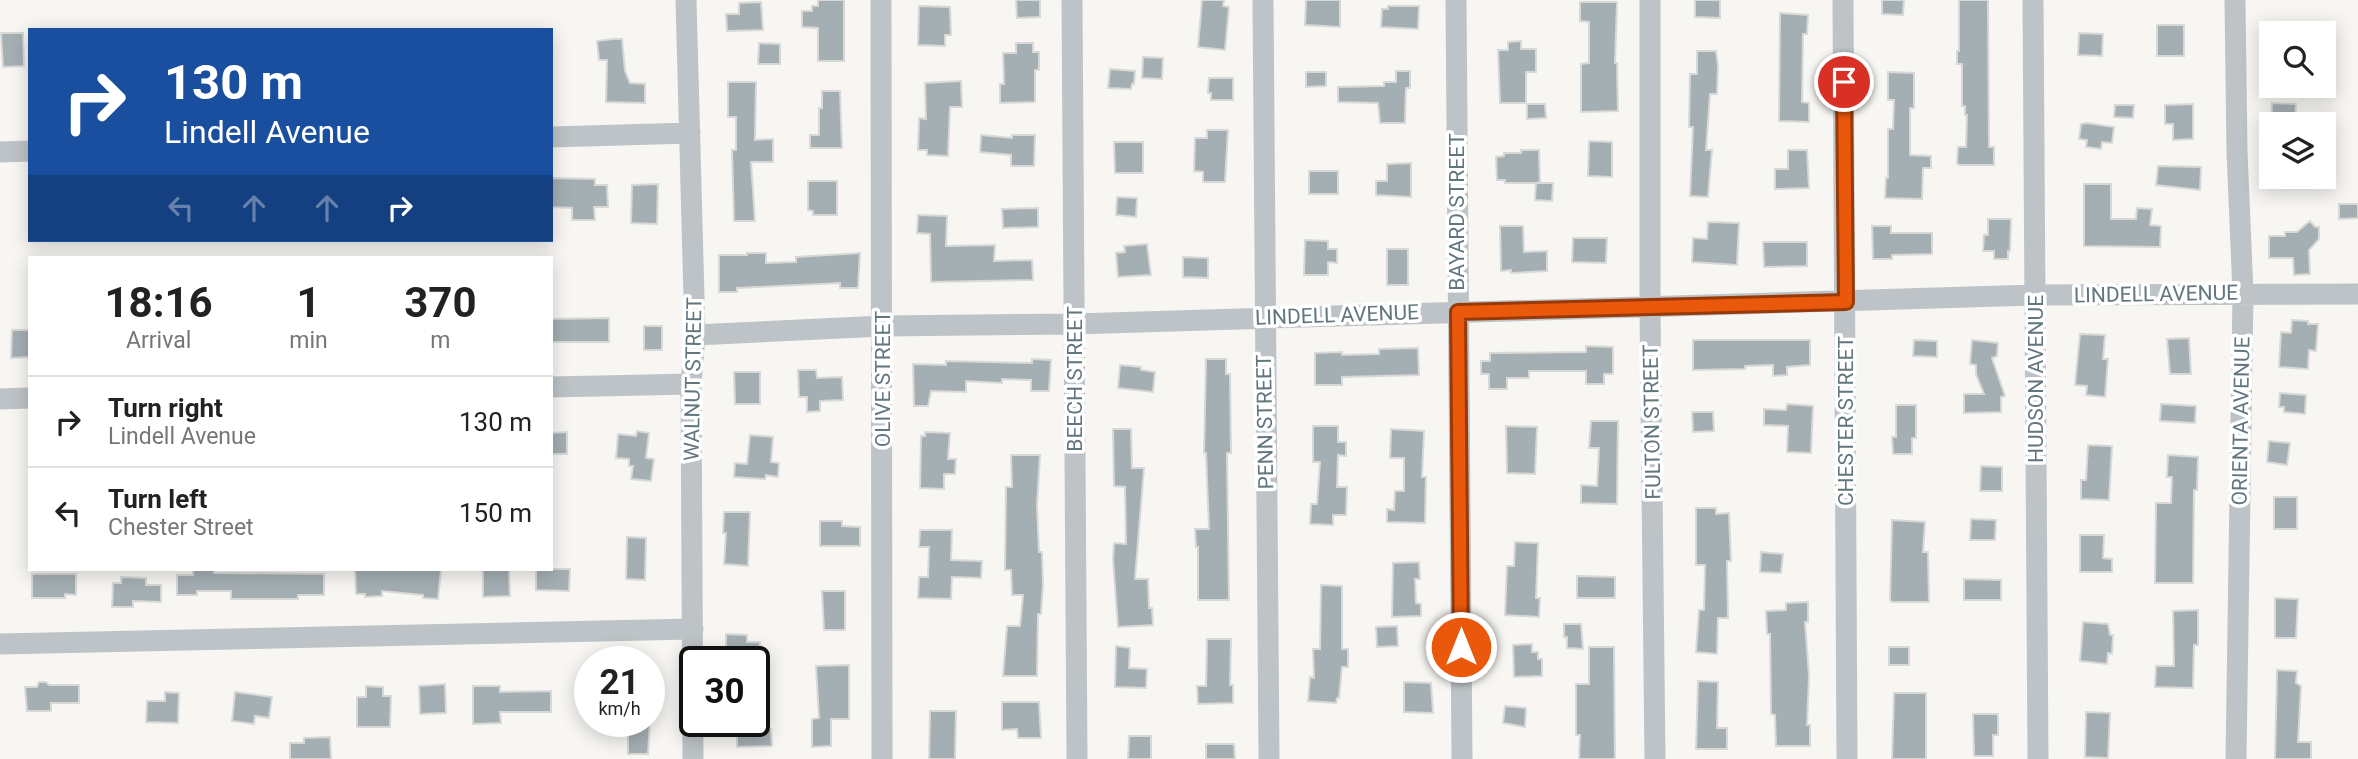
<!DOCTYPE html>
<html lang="en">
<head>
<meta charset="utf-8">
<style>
	body { margin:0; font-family:Roboto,sans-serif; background:#f2f2f2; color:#222; height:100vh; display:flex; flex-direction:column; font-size:26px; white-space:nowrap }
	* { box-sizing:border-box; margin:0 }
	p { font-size:23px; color:#767676 }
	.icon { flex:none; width:38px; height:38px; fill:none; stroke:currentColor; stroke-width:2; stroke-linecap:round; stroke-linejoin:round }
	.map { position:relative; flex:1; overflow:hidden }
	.sheet { position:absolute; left:28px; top:256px; width:525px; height:315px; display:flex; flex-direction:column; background:#fff; border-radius:0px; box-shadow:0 4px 18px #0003 }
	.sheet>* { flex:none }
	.hud { position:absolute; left:28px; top:28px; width:525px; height:214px; border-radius:0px; box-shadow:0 4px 18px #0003; background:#1a4fa0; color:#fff; overflow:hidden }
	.controls { position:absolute; left:2259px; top:21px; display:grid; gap:14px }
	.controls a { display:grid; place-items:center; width:77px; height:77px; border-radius:0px; background:#fff; box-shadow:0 4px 18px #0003; font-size:35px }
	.speed { position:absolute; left:574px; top:646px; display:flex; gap:14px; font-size:35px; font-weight:700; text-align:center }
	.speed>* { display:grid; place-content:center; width:91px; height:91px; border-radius:50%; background:#fff; box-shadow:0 4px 18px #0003; line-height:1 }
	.speed small { font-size:18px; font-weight:400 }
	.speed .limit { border:4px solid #111; border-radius:10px; background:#fff; color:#111 }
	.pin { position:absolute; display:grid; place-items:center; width:60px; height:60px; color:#fff; margin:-30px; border:4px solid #fff; border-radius:50%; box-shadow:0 2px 7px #0007 }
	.me { position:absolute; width:77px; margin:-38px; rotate:0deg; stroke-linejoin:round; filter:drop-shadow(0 0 5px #0008) }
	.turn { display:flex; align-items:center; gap:24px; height:147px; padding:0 21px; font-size:32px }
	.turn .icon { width:91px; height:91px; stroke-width:2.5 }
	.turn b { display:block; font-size:49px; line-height:60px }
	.lanes { display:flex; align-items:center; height:66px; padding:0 21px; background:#0003; justify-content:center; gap:35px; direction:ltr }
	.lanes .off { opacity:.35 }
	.eta { display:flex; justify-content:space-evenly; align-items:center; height:119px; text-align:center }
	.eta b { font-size:42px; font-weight:700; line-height:49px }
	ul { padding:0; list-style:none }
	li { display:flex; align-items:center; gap:21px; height:91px; padding:0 21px; border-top:2px solid #e0e0e0 }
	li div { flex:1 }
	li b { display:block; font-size:26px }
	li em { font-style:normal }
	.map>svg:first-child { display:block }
	.building { fill:#a4afb3; stroke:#d8d8d6; stroke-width:2 }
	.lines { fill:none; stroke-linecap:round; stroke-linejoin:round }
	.minor { stroke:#bdc3c6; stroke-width:21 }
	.route-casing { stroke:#983908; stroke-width:18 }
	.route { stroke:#ea580c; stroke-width:12 }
	.labels { text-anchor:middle; stroke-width:7; stroke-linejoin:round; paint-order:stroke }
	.street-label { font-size:21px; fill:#62767e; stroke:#fff }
</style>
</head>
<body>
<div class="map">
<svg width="2358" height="759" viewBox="0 0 2358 759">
	<rect width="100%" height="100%" fill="#f7f6f3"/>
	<path class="building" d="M818,0H844V61H818V28L802,27V11H812V6H818Z
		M1016,0H1040V17L1017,18Z
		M1202,0H1224L1223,6L1229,7L1225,50L1198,47Z
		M1306,0H1340V27L1305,25Z
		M1695,0H1720V18L1695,17Z
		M1882,0H1904L1903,15L1882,14Z
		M1959,0H1988L1989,147H1994V165H1959L1957,163L1958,147H1966L1967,115H1965V106H1962V64H1957V51H1959Z
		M761,2L763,30L727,31L726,14H739V3Z
		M1580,2H1617L1615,63H1617L1618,111L1581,112V64L1589,63V22L1580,21Z
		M919,6L950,7L951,35H945V46L918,45Z
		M1388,6H1419L1418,29L1381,27L1382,9H1388Z
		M1780,13L1808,15L1807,34H1803L1802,102L1809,103V122L1779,121Z
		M2157,25H2184V56H2157Z
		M1,33H23L24,66L3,67Z
		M2079,33L2103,34L2102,56L2078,55Z
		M613,39H622L625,71L630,83L645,84V103L606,102L607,60H599L597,41Z
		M1521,41V49H1536V72H1526V103H1500L1498,50H1508V42Z
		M759,43L780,44V64H758Z
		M1016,43H1033V52H1039V70H1035V102L1000,103V84H1004L1003,53H1016Z
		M1697,51H1716L1718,66L1717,94H1710L1706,150H1712L1708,197L1690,196L1693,127H1689L1690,74H1697Z
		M1143,57L1163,58L1162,79L1142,78Z
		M1110,69L1135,71L1134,84H1132L1131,89L1108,88Z
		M1396,71H1410V88H1406L1405,123H1380L1378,103L1338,102V87L1384,86V82H1396Z
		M1306,72H1326V86L1306,87Z
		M1888,72L1914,73V108H1910V155L1931,156V168H1923L1922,199L1885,198L1886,178H1888V129H1893L1894,100H1888Z
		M1209,78H1233V100H1211V93H1208Z
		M961,81L962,107H950L948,156L927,155V150H918L919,118L926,119L925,83Z
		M728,82H756L755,140L773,139V162H751L755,221H734L732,150H736V117H728Z
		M822,91H840L842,148H810V135H819V108H822Z
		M2272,103L2296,104L2295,124H2271Z
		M1527,104H1545L1546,118L1527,119Z
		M2193,104V139L2173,140V124H2165V105Z
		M2115,105H2134L2133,118L2114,117Z
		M2087,123L2114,127L2112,143L2102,142L2101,149L2086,147L2087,140L2079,139L2081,124Z
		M1207,130H1228L1225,182H1203V172L1194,171L1195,138H1207Z
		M981,135L1012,138V135H1035L1034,166H1011V155L980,152Z
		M1589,141L1612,142V177L1588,176Z
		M1114,142H1143V173H1115Z
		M1521,150H1539L1540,182L1536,183H1553L1552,201L1535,200L1536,183H1505V180H1497L1496,157L1504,156V153H1521Z
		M1788,150H1807L1809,188L1775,189V169H1788Z
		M1411,163V197L1376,195V181H1387V164Z
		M2158,166L2201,167L2200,190L2156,185Z
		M1309,171H1338V194H1309Z
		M551,178L595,179V185H607L608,207H594L595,220H572V208L551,207Z
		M808,181H837V215H813V211L808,210Z
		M658,184L657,224L631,223L632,185Z
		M2084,184H2111V219H2136L2137,208L2152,209L2150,225L2161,226L2160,247L2084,246Z
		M1117,197L1137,198L1136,217L1116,215Z
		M2339,204H2358V218L2339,219Z
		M1038,208V227L1003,228L1002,209Z
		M918,215L947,216L946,246L995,245L994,261L1032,260L1033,280L931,282L930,234L917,233Z
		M1988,219H2011L2010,251H2008V259H1994V251H1983L1984,235H1988Z
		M2310,221L2315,227H2319V239L2309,250L2310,274L2294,275L2293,258H2269V236H2285V232H2297Z
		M1708,222L1739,223L1737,265L1692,262L1693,238L1707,239Z
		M1500,226H1523L1524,252L1547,251V271L1511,273V270L1501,271Z
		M1872,226H1891V233H1932V254L1892,255V259H1873Z
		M1573,238H1607L1606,263L1572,262Z
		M1305,240L1328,241V249H1337V263L1328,262V275H1304Z
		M1763,242H1807V266L1764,267Z
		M1147,244L1151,275L1118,277L1116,253L1125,252L1124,246Z
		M1387,249H1408V285H1387Z
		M747,253H766V263L796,262V257L860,253L858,288H840V283L737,288V292H719V255H747Z
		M1183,257L1208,258V278L1183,277Z
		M609,318V342H551V319Z
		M2292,320L2308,321V324H2318L2316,351L2309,350L2308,369L2279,367L2281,332L2291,333Z
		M644,326H662V350H644Z
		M12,330H30V357L11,358Z
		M2080,334L2105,335L2103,359H2108L2105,397L2086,395L2087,386L2075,385Z
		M2189,338L2191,374H2170L2167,339Z
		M1693,340H1810V365L1787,367V375L1773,376V365L1745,366V369L1693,370Z
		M1914,340L1937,341V357L1913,356Z
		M1972,340L1998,343L1997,356L1992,358L2005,396L2001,397V412L1964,413V394H1984L1976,374V365L1970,364Z
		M1586,346L1613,347V374H1604V384H1586V371H1529V378H1507V389H1489V374H1481V361H1490V353L1586,352Z
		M1418,348L1419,375L1342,377V385H1315V353L1342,352V355L1379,354V349Z
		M1032,359L1051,360L1049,391H1031V380L1002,379V383L966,381V392L931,391L928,406H914L913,364L946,365V361L1032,363Z
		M1206,359H1226V374H1230L1231,453H1227L1229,600H1198V547H1196L1195,529H1209L1206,453H1204Z
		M1120,365L1141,367V370L1155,372L1153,392L1118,388Z
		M798,370H816L817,378L842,377L843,400L820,401V411L807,412V397H799Z
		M734,372H760V404H735Z
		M2280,393L2306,395L2305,414L2284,412V407H2279Z
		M1787,404L1813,406L1811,453L1787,452L1788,426L1764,425V409L1786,410Z
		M2161,404L2196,406L2195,423L2160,421Z
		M1896,405H1916V438H1912V454H1893L1892,437H1896Z
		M1692,412H1713L1714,431L1693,432Z
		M1591,421H1618L1617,504L1581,503V485L1597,486L1599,448H1589Z
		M1313,426H1338V442H1346V456L1338,455L1337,487H1347L1346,515H1333V525L1310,524L1311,504H1317L1320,462H1313Z
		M1506,426L1537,427L1535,474L1507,473Z
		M1113,429H1131L1132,468H1144L1135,579H1148L1149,608H1152L1153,625L1118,627L1113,560L1114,543L1126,544L1125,487L1114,486Z
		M1391,429L1424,431L1422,477H1426L1425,523L1387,522V509L1394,510L1395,491H1404V458H1390Z
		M637,431L649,433L646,458L654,459L651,481L631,479L633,466H629V459L616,458L618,434L636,436Z
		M567,432V454H551V433Z
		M925,432L950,433L948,459H956L955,474H944V489L920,488L921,436H925Z
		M750,435L773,437L771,462L779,463L778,477L766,475L765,479L734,477L735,463L747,464Z
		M2269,441L2290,443L2287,465L2267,462Z
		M2088,445L2112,446L2109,500L2081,499V480H2086Z
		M1011,455H1040L1037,505L1039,552H1042L1043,584L1041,614H1038L1037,676H1003L1007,626H1020L1023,595H1012L1011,570H1005L1006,487H1012Z
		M2168,455L2198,457L2197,490H2194L2193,583H2155L2156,503H2171L2172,477H2167Z
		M1981,466L2002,467V491H1980Z
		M2274,497H2297V529H2274Z
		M1696,508H1716V514L1729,513L1731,561H1727L1728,618H1718L1717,654L1696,652L1699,610H1704L1705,565H1696Z
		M724,512H750L748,566L724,564L726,533H723Z
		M1971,519L1996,520L1995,540H1970Z
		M1892,520L1925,522L1923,552H1928L1929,602H1892L1890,600Z
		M820,521H842V526L860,527V546H820Z
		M920,530H952L951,560L982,561L981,578L952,577L951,599L918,598L919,577H928L929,547H919Z
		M2080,535H2104L2103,558L2112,559V572H2080Z
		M627,537L646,538L645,580L626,579Z
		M1515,542L1538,543L1536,598H1540L1539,617L1505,615L1507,566H1514Z
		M1761,552L1783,554L1781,573L1760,572Z
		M1419,562L1420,579H1415L1416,603L1421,604V616L1392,617L1393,563Z
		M193,569H214V573L324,574V595H298V599H231V591H197V595H177V575H193Z
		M355,569L441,570L438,599L423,598V595L382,591V596L365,597V594H356Z
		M483,569H509L510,596L483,597Z
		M536,569H570L569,591L536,590Z
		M32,574H76V595L65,594V598H32Z
		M1577,576L1615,577V598H1577Z
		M121,577L146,578V585H161V602L133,601V607H112L113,583H121Z
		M1964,579L2001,580V600H1964Z
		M1321,585L1342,586V649H1348V667H1342L1339,698H1337L1336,703L1308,701L1310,677L1314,678L1313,649H1320Z
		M822,591H845V630H824Z
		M2275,598L2298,599L2296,638H2275Z
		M1808,602V622H1805L1809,676L1807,725H1810V746H1776L1775,715L1771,714L1770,634H1767L1766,611L1786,610V603Z
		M2198,610V645H2194L2193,688L2155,687L2156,666H2174L2173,611Z
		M2083,622L2108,624L2110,635H2113L2112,654L2108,653L2107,664L2080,661Z
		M1564,624H1581L1583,649L1567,648V637H1564Z
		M1397,626L1398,646L1377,647L1376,627Z
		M726,634L747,635V642H760L759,656L726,655Z
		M1207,639H1231L1230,685H1233V703L1198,704L1197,686H1206Z
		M1532,644V652H1538V659H1542V676L1514,677L1513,645Z
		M1116,646L1130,648L1129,668L1147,669L1146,688L1115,687Z
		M1589,647H1614L1615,759H1579L1580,735H1576V684H1589Z
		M1889,647H1909V665H1889Z
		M849,665V719H831V746L812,747V719L819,718L816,666Z
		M2277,670L2297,671L2296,683L2301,686L2298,742H2311V759H2275Z
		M1698,681L1718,682L1717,728H1727V749H1696Z
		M39,682H46L49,685H79V703H51V711H27L25,687H37Z
		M1404,682L1431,683L1433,713L1404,712Z
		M445,684L446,713L420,714L419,686Z
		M366,686L383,687V696H391L390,727H357V697H366Z
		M473,686H500V692L551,691V712H500L501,723L473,724Z
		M165,692L179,693L178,723L146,722L147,701H165Z
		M235,692L272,697L269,718L255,716L254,724L232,721Z
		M1894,693H1926V759H1892Z
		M1002,702H1039L1041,738H1018L1017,729L1002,730Z
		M1505,706L1526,708L1525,727L1503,723Z
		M930,711H956L955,759H929Z
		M2086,712L2110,713L2108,758L2085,757Z
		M1973,714H1998V735H1993V756H1974Z
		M628,721H650L648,754H628Z
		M737,729H771L772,746L737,747Z
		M1129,736H1151V759H1128Z
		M330,737L331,759H290V743H304V738Z
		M1206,744H1234L1235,759H1206Z"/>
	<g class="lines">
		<path class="minor" d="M686,0L695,335L691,384L693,759
			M881,0L882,759
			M1072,0L1077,759
			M1263,0L1269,759
			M1456,0L1462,759
			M1650,0V309L1655,759
			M1843,0L1847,759
			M2033,0L2038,759
			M2235,0L2237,152L2243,293L2236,759
			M551,137L690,133
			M0,152L30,151
			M695,335L883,326L1075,324L2035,295L2358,294
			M551,387L691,384
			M0,399L30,398
			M0,644L693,629"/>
	</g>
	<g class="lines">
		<defs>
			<path id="route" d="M1461,647L1458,312L1846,302L1844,82"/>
		</defs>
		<use href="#route" class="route-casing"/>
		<use href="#route" class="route"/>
	</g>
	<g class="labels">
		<g class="street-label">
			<text transform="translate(1457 212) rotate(-90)" y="7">BAYARD STREET</text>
			<text transform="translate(2156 294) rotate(-1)" y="7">LINDELL AVENUE</text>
			<text transform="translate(1337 315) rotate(-2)" y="7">LINDELL AVENUE</text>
			<text transform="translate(693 379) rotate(-89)" y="7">WALNUT STREET</text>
			<text transform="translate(883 379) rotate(-90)" y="7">OLIVE STREET</text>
			<text transform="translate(1075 379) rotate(-90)" y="7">BEECH STREET</text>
			<text transform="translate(2036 379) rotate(-90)" y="7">HUDSON AVENUE</text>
			<text transform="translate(1846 421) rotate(-90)" y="7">CHESTER STREET</text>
			<text transform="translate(2241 421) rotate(-89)" y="7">ORIENTA AVENUE</text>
			<text transform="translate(1265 422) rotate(-91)" y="7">PENN STREET</text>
			<text transform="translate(1652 422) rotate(-91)" y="7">FULTON STREET</text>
		</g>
	</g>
</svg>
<div class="controls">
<a><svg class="icon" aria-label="search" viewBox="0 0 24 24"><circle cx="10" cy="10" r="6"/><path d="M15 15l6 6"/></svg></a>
<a><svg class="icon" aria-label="layers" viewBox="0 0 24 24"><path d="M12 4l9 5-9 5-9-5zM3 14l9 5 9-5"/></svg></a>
</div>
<div class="speed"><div>21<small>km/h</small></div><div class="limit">30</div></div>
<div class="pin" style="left:1844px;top:82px;background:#d93025"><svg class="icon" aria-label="arrive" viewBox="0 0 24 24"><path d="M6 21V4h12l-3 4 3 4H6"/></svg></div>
<svg class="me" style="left:1461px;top:647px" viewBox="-20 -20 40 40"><circle r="17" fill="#ea580c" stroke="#fff" stroke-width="3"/><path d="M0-11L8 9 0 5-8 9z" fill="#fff"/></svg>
<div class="hud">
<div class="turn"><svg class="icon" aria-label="right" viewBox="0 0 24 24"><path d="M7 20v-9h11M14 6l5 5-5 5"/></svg><div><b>130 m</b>Lindell Avenue</div></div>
<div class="lanes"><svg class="icon off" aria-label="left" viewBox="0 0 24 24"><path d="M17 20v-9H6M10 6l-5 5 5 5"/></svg><svg class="icon off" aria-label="ahead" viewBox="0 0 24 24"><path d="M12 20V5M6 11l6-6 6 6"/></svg><svg class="icon off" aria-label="ahead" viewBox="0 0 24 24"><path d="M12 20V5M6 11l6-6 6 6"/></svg><svg class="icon" aria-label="right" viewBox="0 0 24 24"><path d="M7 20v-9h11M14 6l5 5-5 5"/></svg></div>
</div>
<section class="sheet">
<div class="eta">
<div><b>18:16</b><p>Arrival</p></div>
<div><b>1</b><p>min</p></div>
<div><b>370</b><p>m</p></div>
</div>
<ul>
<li><svg class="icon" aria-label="right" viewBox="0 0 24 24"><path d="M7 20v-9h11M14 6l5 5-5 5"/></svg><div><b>Turn right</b><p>Lindell Avenue</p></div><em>130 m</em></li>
<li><svg class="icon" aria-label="left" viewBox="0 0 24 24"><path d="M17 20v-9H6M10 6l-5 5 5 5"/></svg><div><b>Turn left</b><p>Chester Street</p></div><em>150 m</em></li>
</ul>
</section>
</div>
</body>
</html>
